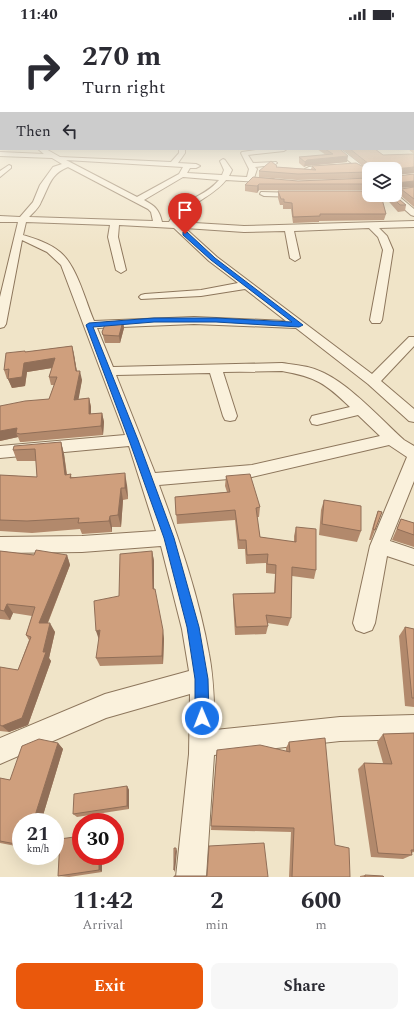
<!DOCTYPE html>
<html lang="en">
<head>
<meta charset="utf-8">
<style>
	body { margin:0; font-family:Spectral,serif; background:#f7f7f7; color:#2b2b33; height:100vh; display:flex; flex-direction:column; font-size:15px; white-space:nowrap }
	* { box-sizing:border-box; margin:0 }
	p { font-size:13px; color:#7c7c81 }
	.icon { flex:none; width:22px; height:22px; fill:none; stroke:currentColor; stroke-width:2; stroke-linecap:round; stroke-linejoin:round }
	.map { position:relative; height:849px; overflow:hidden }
	.drawer { display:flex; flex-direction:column; background:#fff; flex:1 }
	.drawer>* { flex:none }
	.guide { position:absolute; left:0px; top:0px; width:414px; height:122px; box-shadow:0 4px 16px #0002; background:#fff; color:#2b2b33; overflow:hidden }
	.buttons { position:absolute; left:362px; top:134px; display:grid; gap:8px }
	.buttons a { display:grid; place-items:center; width:40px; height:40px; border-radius:8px; background:#fff; box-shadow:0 4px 16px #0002; font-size:20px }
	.speed { position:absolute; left:12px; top:785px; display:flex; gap:8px; font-size:20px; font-weight:700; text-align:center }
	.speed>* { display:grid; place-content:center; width:52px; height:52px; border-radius:50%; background:#fff; box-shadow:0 4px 16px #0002; line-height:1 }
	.speed small { font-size:10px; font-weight:400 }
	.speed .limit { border:6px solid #d22; background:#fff; color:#111 }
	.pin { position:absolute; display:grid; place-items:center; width:34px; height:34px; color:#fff; margin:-41px -17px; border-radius:50% 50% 50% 0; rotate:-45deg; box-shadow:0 0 4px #0007 }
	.pin .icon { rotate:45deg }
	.me { position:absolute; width:44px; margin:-22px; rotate:359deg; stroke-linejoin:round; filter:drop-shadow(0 0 3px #0008) }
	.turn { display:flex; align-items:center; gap:14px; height:84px; padding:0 16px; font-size:18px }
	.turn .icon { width:52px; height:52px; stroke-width:2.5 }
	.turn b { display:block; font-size:28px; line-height:34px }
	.then { display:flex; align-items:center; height:38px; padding:0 16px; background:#0003; gap:8px; font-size:15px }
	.eta { display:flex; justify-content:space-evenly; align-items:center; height:68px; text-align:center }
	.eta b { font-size:24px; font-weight:700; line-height:28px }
	.button { display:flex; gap:8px; margin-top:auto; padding:8px 16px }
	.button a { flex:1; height:46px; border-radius:8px; background:#ea580c; color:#fff; font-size:16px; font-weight:700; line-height:46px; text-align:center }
	.button a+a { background:#f7f7f7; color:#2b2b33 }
	.status { display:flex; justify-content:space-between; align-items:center; height:28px; padding:0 20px; background:#fff; direction:ltr }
	.status svg { height:11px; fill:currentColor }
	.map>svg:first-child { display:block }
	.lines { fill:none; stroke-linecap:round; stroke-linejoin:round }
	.minor-casing { stroke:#8d765c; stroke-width:2 }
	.minor { fill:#faf1dc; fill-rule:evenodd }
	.wall { fill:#b2896c }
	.shaded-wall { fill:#916f58 }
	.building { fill:#cf9f7d; stroke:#916f58 }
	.route { fill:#1a73e8; stroke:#114b97 }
</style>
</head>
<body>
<div class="status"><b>11:40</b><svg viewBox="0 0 49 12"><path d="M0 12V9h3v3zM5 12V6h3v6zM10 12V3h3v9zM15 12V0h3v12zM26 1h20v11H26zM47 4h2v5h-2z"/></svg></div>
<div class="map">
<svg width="414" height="849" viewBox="0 0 414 849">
	<rect width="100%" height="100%" fill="#f0e4c8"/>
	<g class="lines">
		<defs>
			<path id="minor" d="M0,108H1V112H0Z
				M38,121H46L60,129L171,134L179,125V121H185V125L178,135L196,136L200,138L196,140H190L187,145L222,147L224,142L220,133L223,131L225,132L232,142L229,148L247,149L249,141L241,125L242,124L264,121H287L284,123L248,127L253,135L276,134L277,135L274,137L255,139L257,141L254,150L273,151L277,153L276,155L226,152C212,170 189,174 178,194L244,198L414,193V199L379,200L387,208L393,222L382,292L380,295H372L370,292L383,222L378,209L369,200L294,203L300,230L295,233L290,230L285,203L244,204L185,200L217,229L372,346L409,309H414V318L381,353L414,381V394L409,393L368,356L296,300L194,296L97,300L113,339L282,335C296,337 311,338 324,345C351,358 381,391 404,412L414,418V453L390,513L414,521V537L387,528L375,595L372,602L364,605L356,602L353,595L370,518L407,429L389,417L252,449L159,457C179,511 199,569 209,626C214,651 214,677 215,702L340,689L414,687V711L340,713L214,727L206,849H176L189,726L190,666L106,690L0,736V710L105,666L189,643L182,601L161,518L82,524L0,525V509L82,508L156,503L129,418L0,430V418L125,407L61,237L47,224L22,212L6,296L4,299L0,300V269L18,194H0V188L20,189L33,174L40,157L53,139L62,136L52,130L0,128V124L44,126ZM66,132L183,139L179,146L137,169ZM68,139L148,181L151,184L153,193L29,189C33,185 39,180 41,174C49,159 50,146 68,139ZM183,149L219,152C203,171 184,168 169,194H162C159,181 155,178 144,172ZM26,194L110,197L108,209L116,242L121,245L126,242L118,209L119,197L174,200L209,233L238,255L201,262L145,266L141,267L139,269L141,271L201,268L245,261L286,293L194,289L94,293C85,272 77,238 60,224C49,215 36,211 23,207ZM282,343C316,349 325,355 350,379L312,388L310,392L312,396L317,397L358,387L380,408L252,437L155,445L116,347L210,345L223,388L225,392L230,393L235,392L237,388L223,344Z
				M334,121H341L369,143V149Z
				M9,137L11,138V140L0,149V143Z
				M334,137L338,139L336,140L309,143L305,141L309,139Z
				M261,164L299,165L303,167L299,169L264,168L260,166Z
				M395,165L414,181V188L411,187L388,167H395Z"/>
		</defs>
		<use href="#minor" class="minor-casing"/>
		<use href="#minor" class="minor"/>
	</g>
	<path class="wall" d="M413,102H414L413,103V104H414V145L396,147L397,148L414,146V159L395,160V141H369V150L297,152L259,149V143L277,139L311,141L312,138L364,139L343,121H375L383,127L414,126L408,121H413Z
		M317,121H340L347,134L306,138L304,139L299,135V129L326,127Z
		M369,150V162H259L257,165L245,163V157L298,153Z
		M414,159V179L400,167L401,161Z
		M278,163L386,186L384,192L319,193V194L293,195L291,181H283V177H280L278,170Z
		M383,167H394L406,177L405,183L398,184Z
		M123,293L124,300L120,315H105L102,304Z
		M72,318L77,343L82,352L78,371L89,370L91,379V386L102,385L104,394L103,407L23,414H20L18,409L0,413V378L49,371L54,357H51L49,349L52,340L27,344L25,358L12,360L8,351H7L4,342L25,323V324Z
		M61,414L64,426L67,446L72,449L127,457L128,471L123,472L121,499H112V504L82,506L80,501L32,505L0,503V447L37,449L36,433H17L13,422Z
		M226,448L260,479L259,489H257L260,509L294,514V508L296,499L316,542L314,551L292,548L291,590L288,598L267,595L268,598L266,606L235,607L233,574V566L274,565L275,546L266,545V535L246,536L245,521H238L235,492L177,496L175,469L227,464L225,458Z
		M324,472L361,503L357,514L319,507L321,482Z
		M378,483L382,484L371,512H369L374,494Z
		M401,491L414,495V519L392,512Z
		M0,523L34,527H67L70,537L48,595L55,604L49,630L51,633L28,697L9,704L0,703V639L18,642L29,612L26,607L32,588L13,585L10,592L0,591Z
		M152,523L154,533V561L164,611L163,636L100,638L96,630L119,568Z
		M405,599L414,601V679L405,678L399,608Z
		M414,705V824L411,825L412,827L403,831L371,829L358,741L364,735H383L377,714L383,706Z
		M289,714L335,817L350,849H289L291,804L211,802L217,722L286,723V720Z
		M58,715L63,721L41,794H21V819L0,815V750L10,752Z
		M127,758L129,762V781L77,789L73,786Z
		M60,811L102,844L69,849L58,848Z
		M365,847L384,849H360V848Z"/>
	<path class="shaded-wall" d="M348,128L347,134L306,138L304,139L305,134L307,132Z
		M414,139V145L395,147V141Z
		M414,153V159L395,160L396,155Z
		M259,156V162L257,165V158Z
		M123,293L124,300L120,315L119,308Z
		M72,318L74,326L78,351L76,343Z
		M55,330L58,339L27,344L25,358L12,360L8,351L24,335Z
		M80,343L82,352L77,380L74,372Z
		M89,370L91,379V395L89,386Z
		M102,385L104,394L103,407L101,398Z
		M17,400L16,405L18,409L0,413V403Z
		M61,414L64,426L68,458L65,447Z
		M125,445L127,457L128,471L125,460Z
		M121,460L123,472L121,499L118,487Z
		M110,488L112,499V504L109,493Z
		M152,523L154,533V570L153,561Z
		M67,527L70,537L44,604L39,595Z
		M7,576L13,585L10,592L4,583Z
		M50,595L55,604L49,630L51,633L28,697L9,704L2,698L43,624Z
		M100,602L99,612L96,603Z
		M163,602L164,611L163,636L162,628Z
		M58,715L63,721L41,794H33Z
		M127,758L129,762V781L127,778Z
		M176,820L177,823L175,844L174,842Z
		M99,828H102V844L99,842Z"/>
	<path class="building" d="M413,102V104H414V120L413,119Z
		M325,121H340L348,128L307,132L305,134L299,129L333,126Z
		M350,121H375L383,127L414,126V139L395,141V146V141H369V144L298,146L259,143L271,133L277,138L276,139L316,142L312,138L356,135L364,139L369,136Z
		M395,146L397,148L414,146V153L396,155L395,159Z
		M253,149L298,153L369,150V156H259L257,158L245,157Z
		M414,159V171L401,161Z
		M278,163H369V167H381L386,186H320V188L293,189L292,175L284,174V171H281Z
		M390,167H394L406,177H400Z
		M123,293L119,308L103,307L102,304L106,294Z
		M72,318L76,343H80L74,372L89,370V386L102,385L101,398L20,406L16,405L17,400L0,403V378L25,373L49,371L57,349H49L55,330L24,335L22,349L8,351L9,341L4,342L6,325L25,323V324Z
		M61,414L65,447L71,446L70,450L125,445V460H121L118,487L110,488L109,493L78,495L79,490L27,493L0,492V447L37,449L35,421L13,422L14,418Z
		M250,446L260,479L256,480L260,509L296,514V499L316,501V542L292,539L291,590L266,587L268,598L236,599L233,566L275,565L276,537L267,536L268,526L247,527L246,512H239L235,482L176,487L175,469L230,464L226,448Z
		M324,472L361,478V503L322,496Z
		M378,483L382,484L375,502L373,501Z
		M401,491L414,495V507L397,501Z
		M36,522L67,527L39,595H50L43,624H46L22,690L2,698L0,697V639L18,642L31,609L26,607L35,579L7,576L4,583L0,582V523L34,527Z
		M152,523L153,561H155L163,602L162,628L96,630L100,602L96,603L94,573L119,568L120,526Z
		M405,599L414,601V670H412Z
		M414,705V822H411L412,827L378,825L364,735L392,736L383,706Z
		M325,710L335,817L349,820L350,849H292L294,800L211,798L217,722L260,717L290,724L289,714Z
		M39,711L58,715L33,794H21V817L0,813V750L10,752L22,718Z
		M127,758V778L73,786L74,766Z
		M81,808V828H99V842L58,848L60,811Z
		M264,815L268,849H174V848H207L209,818Z
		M174,820H176L174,842Z
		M365,847L383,848L384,849H365Z"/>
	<linearGradient id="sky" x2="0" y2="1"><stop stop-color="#8fbad6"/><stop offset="0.46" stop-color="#f8f3e6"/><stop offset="1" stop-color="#f8f3e6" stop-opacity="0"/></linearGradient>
	<rect width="414" height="221" fill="url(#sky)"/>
	<path class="route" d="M183,204H187L215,230L303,297L299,299L216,294H154L93,299L138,412L174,510L199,599L208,651L209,690L207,695L202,697L197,695L195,690V651L187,599L164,510L129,412L86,297L89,295L154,290H216L292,294L211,232L183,207Z"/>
</svg>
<div class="buttons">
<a><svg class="icon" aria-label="layers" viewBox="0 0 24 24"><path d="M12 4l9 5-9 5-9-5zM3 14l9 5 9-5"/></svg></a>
</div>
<div class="speed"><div>21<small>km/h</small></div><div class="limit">30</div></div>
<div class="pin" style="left:185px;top:206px;background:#d93025"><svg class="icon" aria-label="arrive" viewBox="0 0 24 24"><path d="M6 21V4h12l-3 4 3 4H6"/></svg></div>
<svg class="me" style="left:202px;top:690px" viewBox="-20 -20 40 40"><circle r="17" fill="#1a73e8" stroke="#fff" stroke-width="3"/><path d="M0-11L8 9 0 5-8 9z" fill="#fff"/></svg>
<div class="guide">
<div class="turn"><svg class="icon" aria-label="right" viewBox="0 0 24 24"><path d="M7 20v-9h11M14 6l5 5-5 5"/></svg><div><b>270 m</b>Turn right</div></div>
<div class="then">Then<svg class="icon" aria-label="left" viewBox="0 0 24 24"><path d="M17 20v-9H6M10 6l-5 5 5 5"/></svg></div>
</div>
</div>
<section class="drawer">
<div class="eta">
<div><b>11:42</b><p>Arrival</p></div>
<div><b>2</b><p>min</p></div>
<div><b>600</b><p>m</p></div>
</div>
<div class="button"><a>Exit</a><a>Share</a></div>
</section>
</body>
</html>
